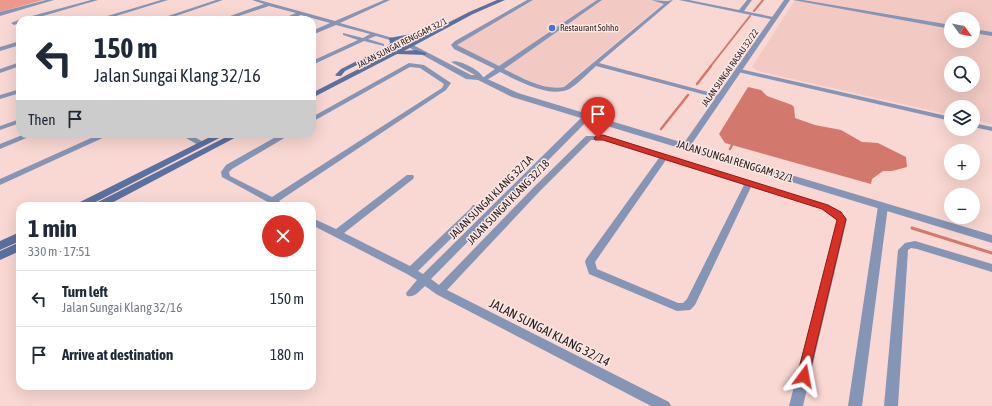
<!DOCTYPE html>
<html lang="en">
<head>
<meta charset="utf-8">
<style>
	body { margin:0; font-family:"Asap Condensed",sans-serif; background:#f6f6f7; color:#1f2937; height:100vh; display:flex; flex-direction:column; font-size:15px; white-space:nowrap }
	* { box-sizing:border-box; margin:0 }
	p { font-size:13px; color:#747a83 }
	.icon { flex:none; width:22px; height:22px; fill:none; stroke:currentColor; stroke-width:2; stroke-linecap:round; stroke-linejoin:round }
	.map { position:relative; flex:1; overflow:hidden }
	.side { position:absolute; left:16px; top:202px; width:300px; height:188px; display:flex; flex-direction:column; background:#fff; border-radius:12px; box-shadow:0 4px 16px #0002 }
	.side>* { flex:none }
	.guide { position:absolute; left:16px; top:16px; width:300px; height:122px; border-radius:12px; box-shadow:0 4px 16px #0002; background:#fff; color:#1f2937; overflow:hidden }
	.needle { width:26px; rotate:123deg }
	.buttons { position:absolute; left:944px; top:12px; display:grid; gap:8px }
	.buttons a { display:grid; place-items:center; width:36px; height:36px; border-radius:50%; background:#fff; box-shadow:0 4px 16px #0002; font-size:20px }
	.pin { position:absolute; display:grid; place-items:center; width:34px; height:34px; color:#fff; margin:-41px -17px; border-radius:50% 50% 50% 0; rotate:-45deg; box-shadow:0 0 4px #0007 }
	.pin .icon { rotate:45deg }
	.me { position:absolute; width:44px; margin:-22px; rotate:13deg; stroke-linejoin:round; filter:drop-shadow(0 0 3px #0008) }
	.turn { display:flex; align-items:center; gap:14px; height:84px; padding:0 12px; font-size:18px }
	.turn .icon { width:52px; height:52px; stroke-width:2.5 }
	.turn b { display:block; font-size:28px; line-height:34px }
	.then { display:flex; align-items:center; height:38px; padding:0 12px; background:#0003; gap:8px; font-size:15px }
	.round { display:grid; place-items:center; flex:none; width:42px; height:42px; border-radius:21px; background:#f6f6f7 }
	.head { display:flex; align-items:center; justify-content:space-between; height:68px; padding:0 12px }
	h1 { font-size:24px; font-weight:700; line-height:30px }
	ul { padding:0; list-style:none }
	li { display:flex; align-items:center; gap:12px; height:56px; padding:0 12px; border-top:1px solid #e0e1e3 }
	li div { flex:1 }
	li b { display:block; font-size:15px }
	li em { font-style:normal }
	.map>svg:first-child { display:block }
	.built { fill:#f2c9c3; fill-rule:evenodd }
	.green { fill:#ec998d }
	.water { fill:#d2786c }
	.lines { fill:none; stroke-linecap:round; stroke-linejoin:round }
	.stream-far2 { stroke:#d2786c; stroke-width:2 }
	.stream-far1 { stroke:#d2786c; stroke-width:2.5 }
	.stream { stroke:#d2786c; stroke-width:3 }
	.minor { fill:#8595b6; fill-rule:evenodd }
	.tertiary { fill:#8595b6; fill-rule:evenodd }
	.secondary { fill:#5a709f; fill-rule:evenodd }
	.route { fill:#d93025; stroke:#8d1f18 }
	.poi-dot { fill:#4271e2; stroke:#fce8e5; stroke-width:1.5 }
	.labels { text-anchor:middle; stroke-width:3; stroke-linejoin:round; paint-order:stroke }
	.far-poi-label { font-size:9px; fill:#291d1b; stroke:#fce8e5; text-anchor:start }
	.far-street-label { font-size:9px; fill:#291d1b; stroke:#fce8e5 }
	.street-label { font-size:11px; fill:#291d1b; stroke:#fce8e5 }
	.near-street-label { font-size:13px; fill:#291d1b; stroke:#fce8e5 }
</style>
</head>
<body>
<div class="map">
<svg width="992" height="406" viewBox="0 0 992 406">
	<rect width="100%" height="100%" fill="#f9d7d2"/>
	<path class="built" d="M534,0H648L664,3L564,86L557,88H550L530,81L459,48L457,46L459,42Z
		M795,0H992V124L973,120V107H951V115L758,71L752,67ZM951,19H973V41H951ZM951,63H973V85H951Z"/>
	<path class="green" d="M0,0H43L0,12Z"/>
	<path class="water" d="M748,87L761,90L767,96L792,105L794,107L795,118L815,125L841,130L862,142L878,143L906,157L907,167L892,171H883L872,179L871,184L725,143L719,134Z"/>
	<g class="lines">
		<path class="stream-far2" d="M754,11L763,0
			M710,67L750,16"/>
		<path class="stream-far1" d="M697,84L711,66
			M661,129L688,95
			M730,149L732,145"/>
		<path class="stream" d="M912,228L992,253"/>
		<path class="minor" d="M46,0H54L0,16V12Z
			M91,0H98L29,20H20V23L14,25L11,23L21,19Z
			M161,0H168L103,20H94Z
			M216,0H223L164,20H156Z
			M252,0H259L335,21L384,0H390L340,23L414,44L411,46L376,36L368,39L384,44V46L364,41L312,65V61L358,40L343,35V33L363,38L370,34L336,25L312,35V31L330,23L301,15L287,20H279L296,13L269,6L227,20H219L264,4Z
			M527,0H533L457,45L499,66L597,0H602L504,69C521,77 544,91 564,87L664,4L651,0L667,1L673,0L599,63L723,96L724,97L721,99L596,66C588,73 575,87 567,90C547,97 517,80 500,72L485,81H481V79L495,69L454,49L451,45L455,41Z
			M679,0H689L739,10L747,0H752L744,11L778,18L775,20Z
			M793,0H803L951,25V29Z
			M973,29L992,32V36L973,33Z
			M20,41V45L0,51V47Z
			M20,62V66L0,73V69Z
			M409,63L424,65L451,83L446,90L279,201L287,206H275L222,177L221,172L226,165L281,134H291L232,169L229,172L230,176L272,197L442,88L444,84L420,68L410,67L312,122V117Z
			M740,69L951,117V121L738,72L737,71Z
			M20,89V93L0,99V95Z
			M584,115H587L591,117L431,279L439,285L533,188L586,136H606L828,205L841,213L847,219L803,406H789L837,220L822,209L751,187L695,305L690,310L677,311L589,274L585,262L586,259L659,158L602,140H591L539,192L447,290L669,402L671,406H651L436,294L425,286C419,291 415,298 407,296L406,293L417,280L407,274L312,225V218L336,229L407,175H413L414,177L413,179L344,233L410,266L470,209L473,205H479L481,207L477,213L418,271L423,274ZM666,160L744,185L687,299L683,303H678L597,269L595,262Z
			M20,119V123L0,130V126Z
			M973,123L992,127V131L973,127Z
			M25,134H36L0,149V144Z
			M100,134H106L107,136L0,185V179Z
			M179,134H189L207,144L203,146H200Z
			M883,203L888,206L862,406H848L878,206Z
			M915,241L992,264V272L917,249L911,248L908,250L898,406H884L898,250L905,243Z"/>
		<path class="tertiary" d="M784,0H790L691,145L992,235V243L512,97L478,80L466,79L410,48L408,44L413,43L415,46L471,75H475L451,62C457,58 480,70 483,77L518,93L684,143Z"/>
		<path class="secondary" d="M497,0H505L473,14L404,51L416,50L426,53V55L397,54L312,98V93L469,12Z
			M417,33L419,34V36L395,40L396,44L391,48L345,71L341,76H337L335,75L341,69L387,46L390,43L389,38Z
			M216,134H227L88,206H75L76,204Z
			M232,134H242L106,206H93L94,204Z
			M20,232V241L0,250V241Z
			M20,242V251L0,260V251Z"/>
	</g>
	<path class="route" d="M603,135L828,205L841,212L846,219L808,379L804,381L799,379L797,376L837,220L822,209L603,140H595L594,138L595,137Z"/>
	<circle class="poi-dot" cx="552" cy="28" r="4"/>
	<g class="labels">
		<g class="far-poi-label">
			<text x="560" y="31">Restaurant Sohho</text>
		</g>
		<g class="far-street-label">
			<text transform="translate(402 43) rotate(-27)" y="3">JALAN SUNGAI RENGGAM 32/1</text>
			<text transform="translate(730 68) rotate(-55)" y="3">JALAN SUNGAI RASAU 32/22</text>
		</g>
		<g class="street-label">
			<text transform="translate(735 161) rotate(17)" y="4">JALAN SUNGAI RENGGAM 32/1</text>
			<text transform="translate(491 197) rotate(-45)" y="4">JALAN SUNGAI KLANG 32/1A</text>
			<text transform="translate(508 202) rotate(-46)" y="4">JALAN SUNGAI KLANG 32/18</text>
		</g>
		<g class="near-street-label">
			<text transform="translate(550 332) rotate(27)" y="5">JALAN SUNGAI KLANG 32/14</text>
		</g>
	</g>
</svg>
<div class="buttons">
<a><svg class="needle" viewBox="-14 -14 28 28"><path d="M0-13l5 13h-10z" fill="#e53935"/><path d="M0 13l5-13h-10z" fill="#747a83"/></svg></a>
<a><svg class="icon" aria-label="search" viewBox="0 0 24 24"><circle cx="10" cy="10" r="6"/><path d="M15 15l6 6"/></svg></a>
<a><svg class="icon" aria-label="layers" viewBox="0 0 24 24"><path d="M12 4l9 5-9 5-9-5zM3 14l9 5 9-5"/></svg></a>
<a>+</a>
<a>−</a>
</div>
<div class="pin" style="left:598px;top:138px;background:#d93025"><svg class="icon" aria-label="arrive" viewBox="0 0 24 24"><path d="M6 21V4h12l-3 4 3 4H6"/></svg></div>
<svg class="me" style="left:804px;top:376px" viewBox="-20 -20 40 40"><path d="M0-17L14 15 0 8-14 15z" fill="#d93025" stroke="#fff" stroke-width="4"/></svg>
<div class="guide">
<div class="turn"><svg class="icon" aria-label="left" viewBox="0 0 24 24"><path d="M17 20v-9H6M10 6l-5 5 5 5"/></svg><div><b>150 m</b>Jalan Sungai Klang 32/16</div></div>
<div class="then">Then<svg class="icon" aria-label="arrive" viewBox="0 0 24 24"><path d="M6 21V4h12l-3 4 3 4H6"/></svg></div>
</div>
<section class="side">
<div class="head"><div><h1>1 min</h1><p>330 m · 17:51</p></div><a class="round" style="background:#d93025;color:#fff"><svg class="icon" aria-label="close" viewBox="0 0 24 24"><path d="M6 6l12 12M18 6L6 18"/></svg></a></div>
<ul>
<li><svg class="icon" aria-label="left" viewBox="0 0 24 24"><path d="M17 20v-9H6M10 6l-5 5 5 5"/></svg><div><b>Turn left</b><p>Jalan Sungai Klang 32/16</p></div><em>150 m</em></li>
<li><svg class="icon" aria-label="arrive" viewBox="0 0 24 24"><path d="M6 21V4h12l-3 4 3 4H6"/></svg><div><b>Arrive at destination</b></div><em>180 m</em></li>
</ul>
</section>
</div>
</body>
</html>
